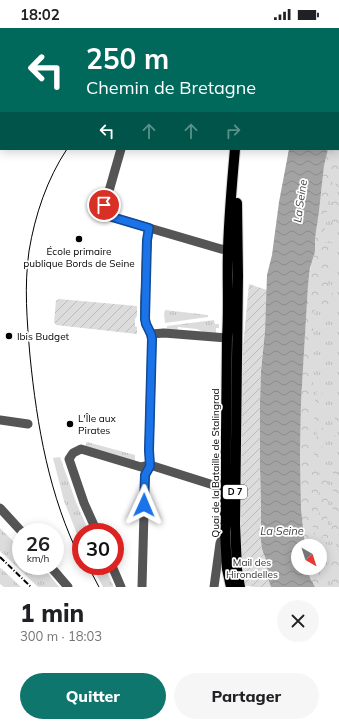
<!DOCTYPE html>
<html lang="fr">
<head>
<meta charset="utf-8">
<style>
	body { margin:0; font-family:Mulish,sans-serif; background:#f6f6f6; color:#202124; height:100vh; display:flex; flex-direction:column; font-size:15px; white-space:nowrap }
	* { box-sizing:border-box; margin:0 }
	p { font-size:13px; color:#757577 }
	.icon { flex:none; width:22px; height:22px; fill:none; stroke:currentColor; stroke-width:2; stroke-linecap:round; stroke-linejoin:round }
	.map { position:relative; height:559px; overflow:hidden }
	.panel { display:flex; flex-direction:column; background:#fff; flex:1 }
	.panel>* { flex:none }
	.guide { position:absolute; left:0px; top:0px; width:339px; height:122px; box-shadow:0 2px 10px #0003; background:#00695c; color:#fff; overflow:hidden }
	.needle { width:26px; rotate:141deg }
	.fabs { position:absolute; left:291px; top:511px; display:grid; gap:8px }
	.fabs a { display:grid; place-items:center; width:36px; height:36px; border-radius:50%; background:#fff; box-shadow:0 2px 10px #0003; font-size:20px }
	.speed { position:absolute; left:12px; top:495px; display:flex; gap:8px; font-size:20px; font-weight:700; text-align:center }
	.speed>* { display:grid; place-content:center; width:52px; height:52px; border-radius:50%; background:#fff; box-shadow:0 2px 10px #0003; line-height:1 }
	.speed small { font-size:10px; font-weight:400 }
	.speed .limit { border:6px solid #d22; background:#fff; color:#111 }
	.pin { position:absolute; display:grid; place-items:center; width:34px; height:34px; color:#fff; margin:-17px; border:2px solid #fff; border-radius:50%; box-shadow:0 1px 4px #0007 }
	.me { position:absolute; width:44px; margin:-22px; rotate:1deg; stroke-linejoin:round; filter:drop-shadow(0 0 3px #0008) }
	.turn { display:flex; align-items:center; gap:14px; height:84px; padding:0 20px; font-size:18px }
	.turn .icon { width:52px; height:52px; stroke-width:2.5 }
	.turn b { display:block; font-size:28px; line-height:34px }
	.lanes { display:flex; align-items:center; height:38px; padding:0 20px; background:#0003; justify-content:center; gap:20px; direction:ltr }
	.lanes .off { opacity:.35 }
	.round { display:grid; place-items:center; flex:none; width:42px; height:42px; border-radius:21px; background:#f6f6f6 }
	.overview { display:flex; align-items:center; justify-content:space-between; height:68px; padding:0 20px }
	h1 { font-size:24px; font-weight:800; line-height:30px }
	.cta { display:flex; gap:8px; margin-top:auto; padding:8px 20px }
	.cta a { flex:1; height:46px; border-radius:24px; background:#0f766e; color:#fff; font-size:16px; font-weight:800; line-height:46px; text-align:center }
	.cta a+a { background:#f6f6f6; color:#202124 }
	.status { display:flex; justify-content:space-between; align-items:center; height:28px; padding:0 20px; background:#fff; direction:ltr }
	.status svg { height:11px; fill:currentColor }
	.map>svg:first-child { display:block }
	.grass { fill:url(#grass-tufts) }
	.forest { fill:url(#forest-crowns) }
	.garden { fill:url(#garden-furrows) }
	.water { fill:url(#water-waves) }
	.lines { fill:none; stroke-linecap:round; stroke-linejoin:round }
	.major-casing { stroke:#dbdbdb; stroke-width:12 }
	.minor { stroke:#555; stroke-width:9 }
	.major { stroke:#000; stroke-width:10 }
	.tram { stroke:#000; stroke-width:1 }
	.rail { stroke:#000; stroke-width:2; stroke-dasharray:6 2 1 2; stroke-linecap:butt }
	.route-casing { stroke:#114b97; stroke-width:10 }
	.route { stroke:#1a73e8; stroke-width:7 }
	.poi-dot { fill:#000; stroke:#fff; stroke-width:1.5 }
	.labels { text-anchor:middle; stroke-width:3.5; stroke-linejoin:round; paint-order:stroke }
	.shield { fill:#fff; stroke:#4c4c4c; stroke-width:1 }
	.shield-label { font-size:9px; font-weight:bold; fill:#000 }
	.poi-label { font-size:10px; fill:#000; stroke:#fff; text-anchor:start }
	.street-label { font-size:10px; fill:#000; stroke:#fff }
	.park-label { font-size:10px; fill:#333; stroke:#fff }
	.water-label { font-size:11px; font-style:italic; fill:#444; stroke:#fff }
</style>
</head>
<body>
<div class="status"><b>18:02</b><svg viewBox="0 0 49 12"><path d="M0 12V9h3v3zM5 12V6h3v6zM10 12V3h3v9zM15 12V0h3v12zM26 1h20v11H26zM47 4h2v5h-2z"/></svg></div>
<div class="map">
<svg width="339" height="559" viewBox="0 0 339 559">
	<defs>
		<pattern id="grass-tufts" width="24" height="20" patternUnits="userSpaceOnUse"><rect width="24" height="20" fill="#dcdcdc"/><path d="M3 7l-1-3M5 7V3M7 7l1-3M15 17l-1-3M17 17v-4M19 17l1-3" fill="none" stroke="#bbb"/></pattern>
		<pattern id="forest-crowns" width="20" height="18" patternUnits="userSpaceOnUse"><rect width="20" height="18" fill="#dcdcdc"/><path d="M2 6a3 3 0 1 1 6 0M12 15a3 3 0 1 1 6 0" fill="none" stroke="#bbb"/></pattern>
		<pattern id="garden-furrows" width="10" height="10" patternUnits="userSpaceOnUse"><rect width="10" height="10" fill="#dcdcdc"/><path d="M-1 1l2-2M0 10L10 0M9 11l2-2" fill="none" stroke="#bbb"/></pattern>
		<pattern id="water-waves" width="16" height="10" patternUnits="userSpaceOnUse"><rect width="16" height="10" fill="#a3a3a3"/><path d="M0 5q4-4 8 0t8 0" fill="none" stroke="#8b8b8b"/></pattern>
	</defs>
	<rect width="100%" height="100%" fill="#fff"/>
	<path class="grass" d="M339,60V559H315L308,540H320V518H305L308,257L328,121H338V64Z
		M165,282L208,287V289L165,295L164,286Z
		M214,292L215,296H219V300H216V305L208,306L197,301L178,299L177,303L167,301V298Z
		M87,414L135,427V434L85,419Z
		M60,429L76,474L89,504H81V516L64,473L53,430Z
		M0,500L19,519L21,517V538H42L59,559H38L0,523Z
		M92,538H104L113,557V559H103Z
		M0,540L2,541L21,559H4L0,556Z"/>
	<path class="forest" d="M339,60V160H337L335,154L331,153L323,215H332C332,221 330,221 325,224V232L339,234C334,250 323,250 309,250L315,223V210L319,183L324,138L328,121H338V64Z
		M339,168V199L338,205L334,201L330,187L332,171Z
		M308,254C313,255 321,253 325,254C335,257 333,274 333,282L328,284L324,279L315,280L309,348L314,349L308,389V413L311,423L308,464L309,489L314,518H305L301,481L300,426L301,374Z
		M318,358H320C325,368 321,373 322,382C322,392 323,400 323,410C321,442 312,480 323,511L320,510L315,507L312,496L311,464V447L317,405L313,382Z
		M339,382C339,392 339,403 334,410L335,385Z
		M333,427H336L337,429V443L338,446H339V506L335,511L333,510L331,500L333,483Z
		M326,437L328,439V442L327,503L329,514H327C315,502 321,457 321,440L323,438Z
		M315,510L324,514L329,518L325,528L324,537L320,531V518H316Z
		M339,514V559H335C329,548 325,533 332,521C334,518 337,516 339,514Z
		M308,540H317L320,550L325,551L329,559H315L310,550Z"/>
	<path class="garden" d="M249,256L267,262L265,303L261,343L260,373V439L261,481V497L260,501L262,521L266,532L267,548L271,559H255L240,557L238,372Z
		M59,271L137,278V288L135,291V298L137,299V306L56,297L54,294L56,273Z"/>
	<path class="water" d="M289,121H328L324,138L319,183L315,210V223L310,240L308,257L301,374L300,426L301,481L305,518H298V540H308L310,550L315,559H271L267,548L266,532L262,521L260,505L261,497V481L260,439V373L261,343L265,303L267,247L272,227L279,174Z"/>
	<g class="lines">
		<defs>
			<path id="major" d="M255,1L256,0
				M237,175L238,247L235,496L237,541L240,559
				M231,559L227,541L225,504L227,310C229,281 227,251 228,222C229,188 232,154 235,121"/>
		</defs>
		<use href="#major" class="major-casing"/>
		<path class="minor" d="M40,1L41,0
			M164,1V0
			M0,43L1,42
			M121,121L105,177C106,183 107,186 112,189L221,221L228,222
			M151,306L164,305L227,310
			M0,392L28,396
			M0,480L22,504
			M97,504L84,475L69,431L73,425L81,421L141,439L150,437L226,461
			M50,538L68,559
			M112,538L121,559
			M142,559L145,447L150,437L149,422L152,311C151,304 146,298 145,291C144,278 145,265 146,253C146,235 146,217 149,200
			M214,559L220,515L225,504"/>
		<use href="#major" class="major"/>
		<path class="tram" d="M152,1V0
			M67,121C47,151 35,187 29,223C24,258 27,293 30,328C37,398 49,468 81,532
			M88,538L99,559"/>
		<path class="rail" d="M0,529L31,559"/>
	</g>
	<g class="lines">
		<defs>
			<path id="route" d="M104,177C106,183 107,186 112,189L149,200L147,212L145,291L146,296L151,306L152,311L149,422L150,438L145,447L144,477"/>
		</defs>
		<use href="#route" class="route-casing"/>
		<use href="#route" class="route"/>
	</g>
	<g class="poi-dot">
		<circle cx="79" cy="211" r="4"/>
		<circle cx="9" cy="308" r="4"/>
		<circle cx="70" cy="396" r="4"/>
	</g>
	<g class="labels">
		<rect class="shield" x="223" y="457" width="24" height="14" rx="3"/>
		<g class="shield-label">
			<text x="235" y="467">D 7</text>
		</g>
		<g class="poi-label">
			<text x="79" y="227" text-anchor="middle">École primaire<tspan x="79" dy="12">publique Bords de Seine</tspan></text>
			<text x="17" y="312">Ibis Budget</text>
			<text x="78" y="394">L'Île aux<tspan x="78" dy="12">Pirates</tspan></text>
		</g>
		<g class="street-label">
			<text transform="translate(215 435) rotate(-90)" y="4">Quai de la Bataille de Stalingrad</text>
		</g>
		<g class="park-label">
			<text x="252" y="538">Mail des<tspan x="252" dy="12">Hirondelles</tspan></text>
		</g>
		<g class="water-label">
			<text transform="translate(300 173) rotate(-82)" y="4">La Seine</text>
			<text x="282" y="507">La Seine</text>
		</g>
	</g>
</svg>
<div class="fabs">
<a><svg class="needle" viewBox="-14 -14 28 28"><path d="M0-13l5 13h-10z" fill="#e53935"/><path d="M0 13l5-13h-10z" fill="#757577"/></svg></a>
</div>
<div class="speed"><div>26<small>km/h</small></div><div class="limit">30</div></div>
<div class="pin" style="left:104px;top:177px;background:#d93025"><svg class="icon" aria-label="arrive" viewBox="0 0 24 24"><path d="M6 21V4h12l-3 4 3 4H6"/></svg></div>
<svg class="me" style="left:144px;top:477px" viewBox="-20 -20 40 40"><path d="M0-17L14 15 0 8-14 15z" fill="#1a73e8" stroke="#fff" stroke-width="4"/></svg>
<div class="guide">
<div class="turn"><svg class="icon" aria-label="left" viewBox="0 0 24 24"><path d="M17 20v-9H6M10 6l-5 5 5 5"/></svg><div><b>250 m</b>Chemin de Bretagne</div></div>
<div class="lanes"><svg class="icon" aria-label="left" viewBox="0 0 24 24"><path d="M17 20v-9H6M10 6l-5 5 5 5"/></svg><svg class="icon off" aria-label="ahead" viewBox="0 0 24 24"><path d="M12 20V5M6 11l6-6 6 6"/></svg><svg class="icon off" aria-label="ahead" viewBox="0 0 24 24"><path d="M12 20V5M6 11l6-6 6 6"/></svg><svg class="icon off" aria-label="right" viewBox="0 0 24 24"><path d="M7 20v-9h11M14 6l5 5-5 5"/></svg></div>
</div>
</div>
<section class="panel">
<div class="overview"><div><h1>1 min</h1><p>300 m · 18:03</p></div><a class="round"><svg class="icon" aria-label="close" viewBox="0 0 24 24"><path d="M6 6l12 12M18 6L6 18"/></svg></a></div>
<div class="cta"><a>Quitter</a><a>Partager</a></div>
</section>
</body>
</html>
